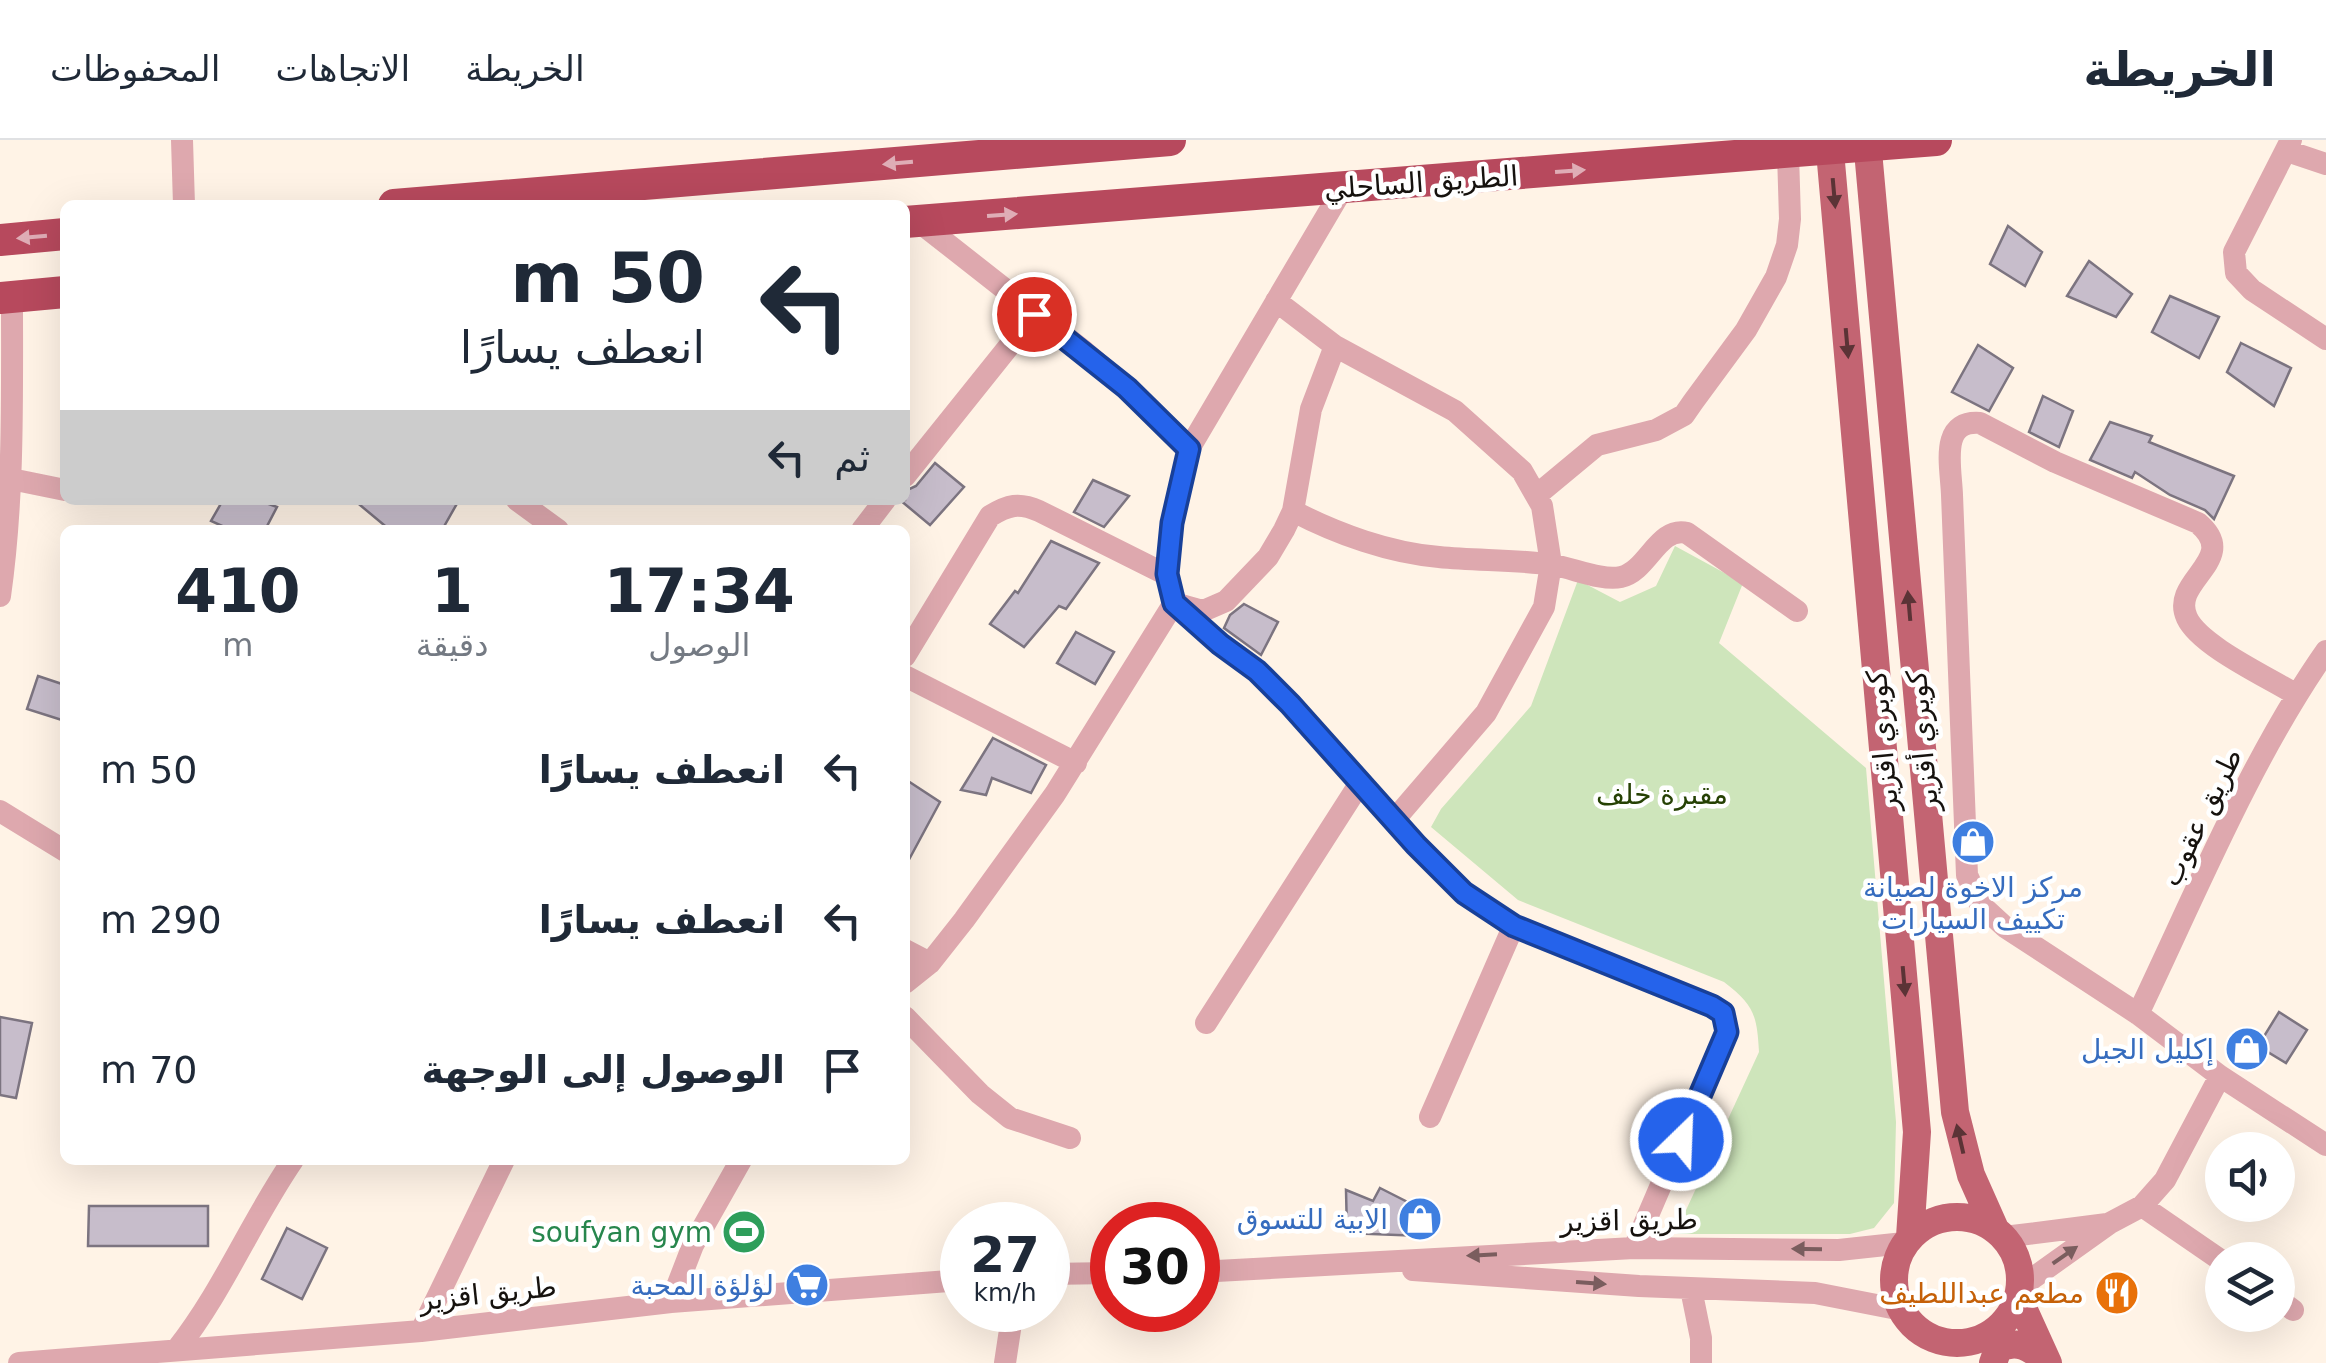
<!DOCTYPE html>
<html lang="ar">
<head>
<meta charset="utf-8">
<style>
	body { margin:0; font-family:"DejaVu Sans","Noto Naskh Arabic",sans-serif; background:#f2f2f3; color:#1f2937; direction:rtl; height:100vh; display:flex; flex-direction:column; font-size:38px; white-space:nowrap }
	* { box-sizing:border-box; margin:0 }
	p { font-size:32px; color:#747a83 }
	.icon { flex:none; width:55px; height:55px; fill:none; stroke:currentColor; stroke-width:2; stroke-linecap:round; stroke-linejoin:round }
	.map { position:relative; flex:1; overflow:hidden; direction:ltr }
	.details { position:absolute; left:60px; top:385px; width:850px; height:640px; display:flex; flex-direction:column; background:#fff; border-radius:15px; box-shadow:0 10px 40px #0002; direction:rtl }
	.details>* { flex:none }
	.hud { position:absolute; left:60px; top:60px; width:850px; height:305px; border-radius:15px; box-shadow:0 10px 40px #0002; direction:rtl; background:#fff; color:#1f2937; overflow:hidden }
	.controls { position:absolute; left:2205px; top:992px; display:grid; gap:20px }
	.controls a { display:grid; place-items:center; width:90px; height:90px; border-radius:50%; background:#fff; box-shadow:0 10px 40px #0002; font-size:50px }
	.speed { position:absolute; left:940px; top:1062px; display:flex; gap:20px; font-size:50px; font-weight:700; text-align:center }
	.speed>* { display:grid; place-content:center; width:130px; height:130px; border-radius:50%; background:#fff; box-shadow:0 10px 40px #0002; line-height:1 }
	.speed small { font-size:25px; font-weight:400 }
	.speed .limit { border:15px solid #d22; background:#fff; color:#111 }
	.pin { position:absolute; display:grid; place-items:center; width:85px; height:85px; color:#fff; margin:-42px; border:5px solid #fff; border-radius:50%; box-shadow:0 2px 10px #0007 }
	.me { position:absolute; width:110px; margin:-55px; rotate:24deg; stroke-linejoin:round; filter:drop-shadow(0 0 8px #0008) }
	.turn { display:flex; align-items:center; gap:35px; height:210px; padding:0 40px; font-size:45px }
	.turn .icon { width:130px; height:130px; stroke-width:2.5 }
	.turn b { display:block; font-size:70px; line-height:85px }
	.then { display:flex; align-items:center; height:95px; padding:0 40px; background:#0003; gap:20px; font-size:38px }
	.eta { display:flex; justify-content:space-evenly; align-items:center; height:170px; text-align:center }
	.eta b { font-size:60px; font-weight:700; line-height:70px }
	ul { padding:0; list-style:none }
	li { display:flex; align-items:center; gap:30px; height:150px; padding:0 40px }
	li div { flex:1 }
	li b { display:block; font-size:38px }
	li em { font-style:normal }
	header { display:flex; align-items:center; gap:60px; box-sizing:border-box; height:140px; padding:0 50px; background:#fff; border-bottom:2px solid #e0e1e3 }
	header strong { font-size:48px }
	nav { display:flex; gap:55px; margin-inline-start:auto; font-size:35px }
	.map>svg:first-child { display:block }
	.green { fill:#cee5bb }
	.building { fill:#c7bdcb; stroke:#7c7480; stroke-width:2.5 }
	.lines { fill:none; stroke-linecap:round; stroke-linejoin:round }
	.minor { stroke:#dea8ae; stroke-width:22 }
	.major { stroke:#c36472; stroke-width:28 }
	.highway { stroke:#b7495d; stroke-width:32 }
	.oneway { fill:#dfadb6 }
	.oneway2 { fill:#5b3336 }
	.oneway3 { fill:#7a5d5e }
	.route-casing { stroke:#184099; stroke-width:25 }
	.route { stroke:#2563eb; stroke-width:18 }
	.labels { text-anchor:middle; stroke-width:9; stroke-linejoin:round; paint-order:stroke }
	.street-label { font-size:28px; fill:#16120e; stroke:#fff }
	.park-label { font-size:28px; fill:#264104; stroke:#fff }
	.shop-label { font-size:28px; fill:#366cbe; stroke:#fff; text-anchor:end }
	.leisure-label { font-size:28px; fill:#27864d; stroke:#fff; text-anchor:end }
	.food-label { font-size:28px; fill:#c56008; stroke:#fff; text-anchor:end }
</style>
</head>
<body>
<header>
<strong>الخريطة</strong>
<nav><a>الخريطة</a><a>الاتجاهات</a><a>المحفوظات</a></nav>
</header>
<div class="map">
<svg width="2326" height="1223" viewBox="0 0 2326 1223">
	<rect width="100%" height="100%" fill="#fff3e6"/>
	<path class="green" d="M1675,406L1743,443L1719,503L1866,628L1896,982L1894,1063L1874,1088L1850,1094H1675L1759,912C1757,875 1754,865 1724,842L1518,760L1431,687L1441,669L1531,566L1578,440L1620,462L1656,446Z"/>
	<path class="building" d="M2008,86L2042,112L2025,146L1990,124Z
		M2089,121L2132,154L2116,177L2067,156Z
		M2170,156L2219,177L2199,218L2152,192Z
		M2241,203L2291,228L2274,266L2227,232Z
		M1978,205L2013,228L1989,271L1952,252Z
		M2043,256L2073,271L2059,307L2029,292Z
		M2110,282L2152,296L2149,302L2234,336L2214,379L2205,370L2170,355L2135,332L2132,338L2090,320Z
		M935,323L964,347L930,385L900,360H905V351L916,346Z
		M1093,340L1129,356L1104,387L1074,372Z
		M223,360H258L277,367L265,390H231L211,381Z
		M354,360H459L442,390H390Z
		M1051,401L1099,423L1066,469L1059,466L1024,507L990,484L1015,451L1018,453Z
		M1244,464L1278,482L1261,515L1224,488L1230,475Z
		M1076,492L1114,512L1095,544L1057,523Z
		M38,536L65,545V581L27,569Z
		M993,598L1046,625L1031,653L992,638L986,655L961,650Z
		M905,639L940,662L905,727Z
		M2279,872L2307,890L2286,923L2258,906Z
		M0,877L32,883L16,958L0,955Z
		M1380,1048L1429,1073L1422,1096L1347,1093L1346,1050L1373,1061Z
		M89,1066H208V1106H88Z
		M287,1088L327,1108L302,1159L262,1139Z"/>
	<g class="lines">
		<path class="minor" d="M182,0L184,65
			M2291,0L2234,112L2236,133L2252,150L2326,199
			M2287,11L2326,24
			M1343,48L1189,309L1172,383L1167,435L1174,463L1220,504L1257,531L1290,564L1416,705L1464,753L1514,785L1713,866L1723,873L1727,891L1634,1108
			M918,81L1085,212L1127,248L1189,309
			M1276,161L1335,206L1455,271L1522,331L1542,366L1551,424L1544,467L1486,573L1395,679
			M905,336L1034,175
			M11,339L65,350
			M1538,354L1597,305L1656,290L1684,275L1693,262L1746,190L1776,137L1787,105L1790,79L1788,14
			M517,360L558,390
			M1293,371C1337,394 1390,413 1439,417C1477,421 1516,419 1553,425C1573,428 1601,441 1621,437C1648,431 1658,386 1687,393L1797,471
			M862,390L885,360
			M0,456C14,357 12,257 12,157
			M1178,464L1203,471L1226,461L1268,417L1284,390L1293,371L1311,269L1335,206
			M905,516L990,376C1008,365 1019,362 1039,371L1167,435
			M905,536L1076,623
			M2295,554C2268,537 2200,506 2187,478C2169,440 2242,420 2198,383L2055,322L1980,283C1939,280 1951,326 1952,355L1967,735L1980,764L2005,787L2138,874L2220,936L2326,1005
			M0,671L65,711
			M905,810L930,823
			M905,843L930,823L964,780L1055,654L1174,463
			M2138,874C2195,755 2251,618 2326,511
			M905,877L980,954L1010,978L1070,998
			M1206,883L1360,643
			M1430,977L1514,785
			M2142,1066L2222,1121
			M2004,1097L2107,1084
			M1413,1130L1639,1146L1815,1153L1902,1170
			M1198,1132L1634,1108L1839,1110L1904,1103
			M1048,1134L1112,1133
			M2019,1148L2110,1083L2142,1066L2165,1040L2220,936
			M1691,1149L1701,1198V1223
			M2278,1159L2293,1170
			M671,1162L693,1105L741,1020
			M421,1191L504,1020
			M177,1209C223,1151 251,1081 293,1020
			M19,1223L421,1191L671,1162L962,1140
			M1005,1223L1013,1170"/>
		<path class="major" d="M1829,0L1917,992L1910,1097
			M1867,0L1955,972L1971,1035L1995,1089
			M1894 1140a63 63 0 1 1 126 0a63 63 0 1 1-126 0Z
			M2018,1157L2048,1223
			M1993,1223L1998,1209C2017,1198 2031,1208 2046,1221"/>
		<path class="highway" d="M394,65L1170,0
			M905,82L1936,0
			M0,100L65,94
			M0,158L65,152"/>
	</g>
	<defs><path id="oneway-solid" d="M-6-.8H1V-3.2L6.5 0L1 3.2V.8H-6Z" transform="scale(2.5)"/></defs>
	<g class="oneway">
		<use href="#oneway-solid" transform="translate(898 23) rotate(175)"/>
		<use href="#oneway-solid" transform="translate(1570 31) rotate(-4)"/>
		<use href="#oneway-solid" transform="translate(1002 75) rotate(-4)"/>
		<use href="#oneway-solid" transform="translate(32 97) rotate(175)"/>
	</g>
	<g class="oneway2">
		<use href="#oneway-solid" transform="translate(1834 53) rotate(85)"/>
		<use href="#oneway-solid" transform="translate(1847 203) rotate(85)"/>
		<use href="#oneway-solid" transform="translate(1909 466) rotate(-95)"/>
		<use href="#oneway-solid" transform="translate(1904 841) rotate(85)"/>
		<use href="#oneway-solid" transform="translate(1960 999) rotate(-103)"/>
	</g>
	<g class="oneway3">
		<use href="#oneway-solid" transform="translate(1807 1109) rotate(-179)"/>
		<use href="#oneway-solid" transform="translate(1482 1115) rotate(177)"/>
		<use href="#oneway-solid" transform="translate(2065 1115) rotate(-35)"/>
		<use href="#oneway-solid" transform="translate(1591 1143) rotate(4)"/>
	</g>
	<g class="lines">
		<defs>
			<path id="route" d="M1034,174L1127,248L1189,309L1172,383L1167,434L1174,463L1220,504L1257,531L1290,564L1416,705L1464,753L1514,786L1712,866L1723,873L1727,892L1681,1000"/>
		</defs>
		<use href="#route" class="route-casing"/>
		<use href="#route" class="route"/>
	</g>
	<defs>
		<symbol id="shop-disc" viewBox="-11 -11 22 22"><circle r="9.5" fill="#3f7fe0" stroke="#fff"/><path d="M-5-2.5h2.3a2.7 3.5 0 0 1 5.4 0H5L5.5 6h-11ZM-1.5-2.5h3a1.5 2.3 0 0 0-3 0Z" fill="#fff"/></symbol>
		<symbol id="stadium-disc" viewBox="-11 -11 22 22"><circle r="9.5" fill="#2e9e5b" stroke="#fff"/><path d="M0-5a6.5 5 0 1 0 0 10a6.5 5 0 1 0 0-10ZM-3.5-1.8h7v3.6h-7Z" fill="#fff"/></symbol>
		<symbol id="supermarket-disc" viewBox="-11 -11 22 22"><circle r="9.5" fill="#3f7fe0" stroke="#fff"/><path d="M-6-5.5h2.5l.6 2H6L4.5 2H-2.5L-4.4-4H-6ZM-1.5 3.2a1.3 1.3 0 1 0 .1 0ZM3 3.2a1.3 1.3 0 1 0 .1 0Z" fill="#fff"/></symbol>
		<symbol id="restaurant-disc" viewBox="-11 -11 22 22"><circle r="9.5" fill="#e8710a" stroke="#fff"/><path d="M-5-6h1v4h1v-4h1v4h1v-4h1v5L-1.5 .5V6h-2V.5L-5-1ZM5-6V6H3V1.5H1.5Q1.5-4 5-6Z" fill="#fff"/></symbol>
	</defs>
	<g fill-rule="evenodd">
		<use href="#shop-disc" x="1948" y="677" width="50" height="50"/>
		<use href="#shop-disc" x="2222" y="884" width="50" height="50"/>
		<use href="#shop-disc" x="1395" y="1054" width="50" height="50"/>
		<use href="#stadium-disc" x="719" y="1067" width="50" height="50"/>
		<use href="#supermarket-disc" x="782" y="1120" width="50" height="50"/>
		<use href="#restaurant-disc" x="2092" y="1128" width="50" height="50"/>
	</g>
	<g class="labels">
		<g class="street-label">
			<text transform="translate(1421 42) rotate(-4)" y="10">الطريق الساحلي</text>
			<text transform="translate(1882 601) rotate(-95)" y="10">كوبري اقزير</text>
			<text transform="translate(1922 601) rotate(-95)" y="10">كويري أقزير</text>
			<text transform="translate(2201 677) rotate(-64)" y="10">طريق عقوب</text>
			<text transform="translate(1629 1080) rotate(-1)" y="10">طريق اقزير</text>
			<text transform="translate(488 1153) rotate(-6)" y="10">طريق اقزير</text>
		</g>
		<g class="park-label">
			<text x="1662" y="664">مقبرة خلف</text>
		</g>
		<g class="shop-label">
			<text x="1973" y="757" text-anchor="middle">مركز الاخوة لصيانة<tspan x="1973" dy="32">تكييف السيارات</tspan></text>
			<text x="2214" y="919">إكليل الجبل</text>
			<text x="1388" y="1089">الابية للتسوق</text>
			<text x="774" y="1155">لؤلؤة المحبة</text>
		</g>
		<g class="leisure-label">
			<text x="712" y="1102">soufyan gym</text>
		</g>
		<g class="food-label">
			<text x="2084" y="1163">مطعم عبداللطيف</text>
		</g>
	</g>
</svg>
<div class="controls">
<a><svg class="icon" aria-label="sound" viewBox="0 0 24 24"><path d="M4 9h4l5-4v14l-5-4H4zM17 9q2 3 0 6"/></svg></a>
<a><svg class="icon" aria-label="layers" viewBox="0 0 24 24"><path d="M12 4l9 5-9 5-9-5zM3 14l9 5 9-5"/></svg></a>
</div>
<div class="speed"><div>27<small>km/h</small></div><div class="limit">30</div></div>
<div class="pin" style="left:1034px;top:174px;background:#d93025"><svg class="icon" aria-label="arrive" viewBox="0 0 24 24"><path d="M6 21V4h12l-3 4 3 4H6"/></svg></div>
<svg class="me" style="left:1681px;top:1000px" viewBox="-20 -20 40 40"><circle r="17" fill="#2563eb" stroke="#fff" stroke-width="3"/><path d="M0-11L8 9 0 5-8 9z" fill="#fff"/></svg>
<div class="hud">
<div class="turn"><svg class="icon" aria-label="left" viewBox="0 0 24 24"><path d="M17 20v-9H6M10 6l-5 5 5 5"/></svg><div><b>50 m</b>انعطف يسارًا</div></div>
<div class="then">ثم<svg class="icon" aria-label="left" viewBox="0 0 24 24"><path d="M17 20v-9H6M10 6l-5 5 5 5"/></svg></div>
</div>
<section class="details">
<div class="eta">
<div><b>17:34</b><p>الوصول</p></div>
<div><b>1</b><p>دقيقة</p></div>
<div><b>410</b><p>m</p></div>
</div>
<ul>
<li><svg class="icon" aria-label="left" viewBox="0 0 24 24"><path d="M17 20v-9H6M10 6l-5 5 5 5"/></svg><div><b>انعطف يسارًا</b></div><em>50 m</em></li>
<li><svg class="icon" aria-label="left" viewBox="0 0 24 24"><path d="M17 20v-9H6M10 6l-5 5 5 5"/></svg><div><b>انعطف يسارًا</b></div><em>290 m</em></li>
<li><svg class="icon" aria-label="arrive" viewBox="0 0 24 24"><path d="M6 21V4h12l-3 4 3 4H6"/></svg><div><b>الوصول إلى الوجهة</b></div><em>70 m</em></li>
</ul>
</section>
</div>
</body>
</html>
